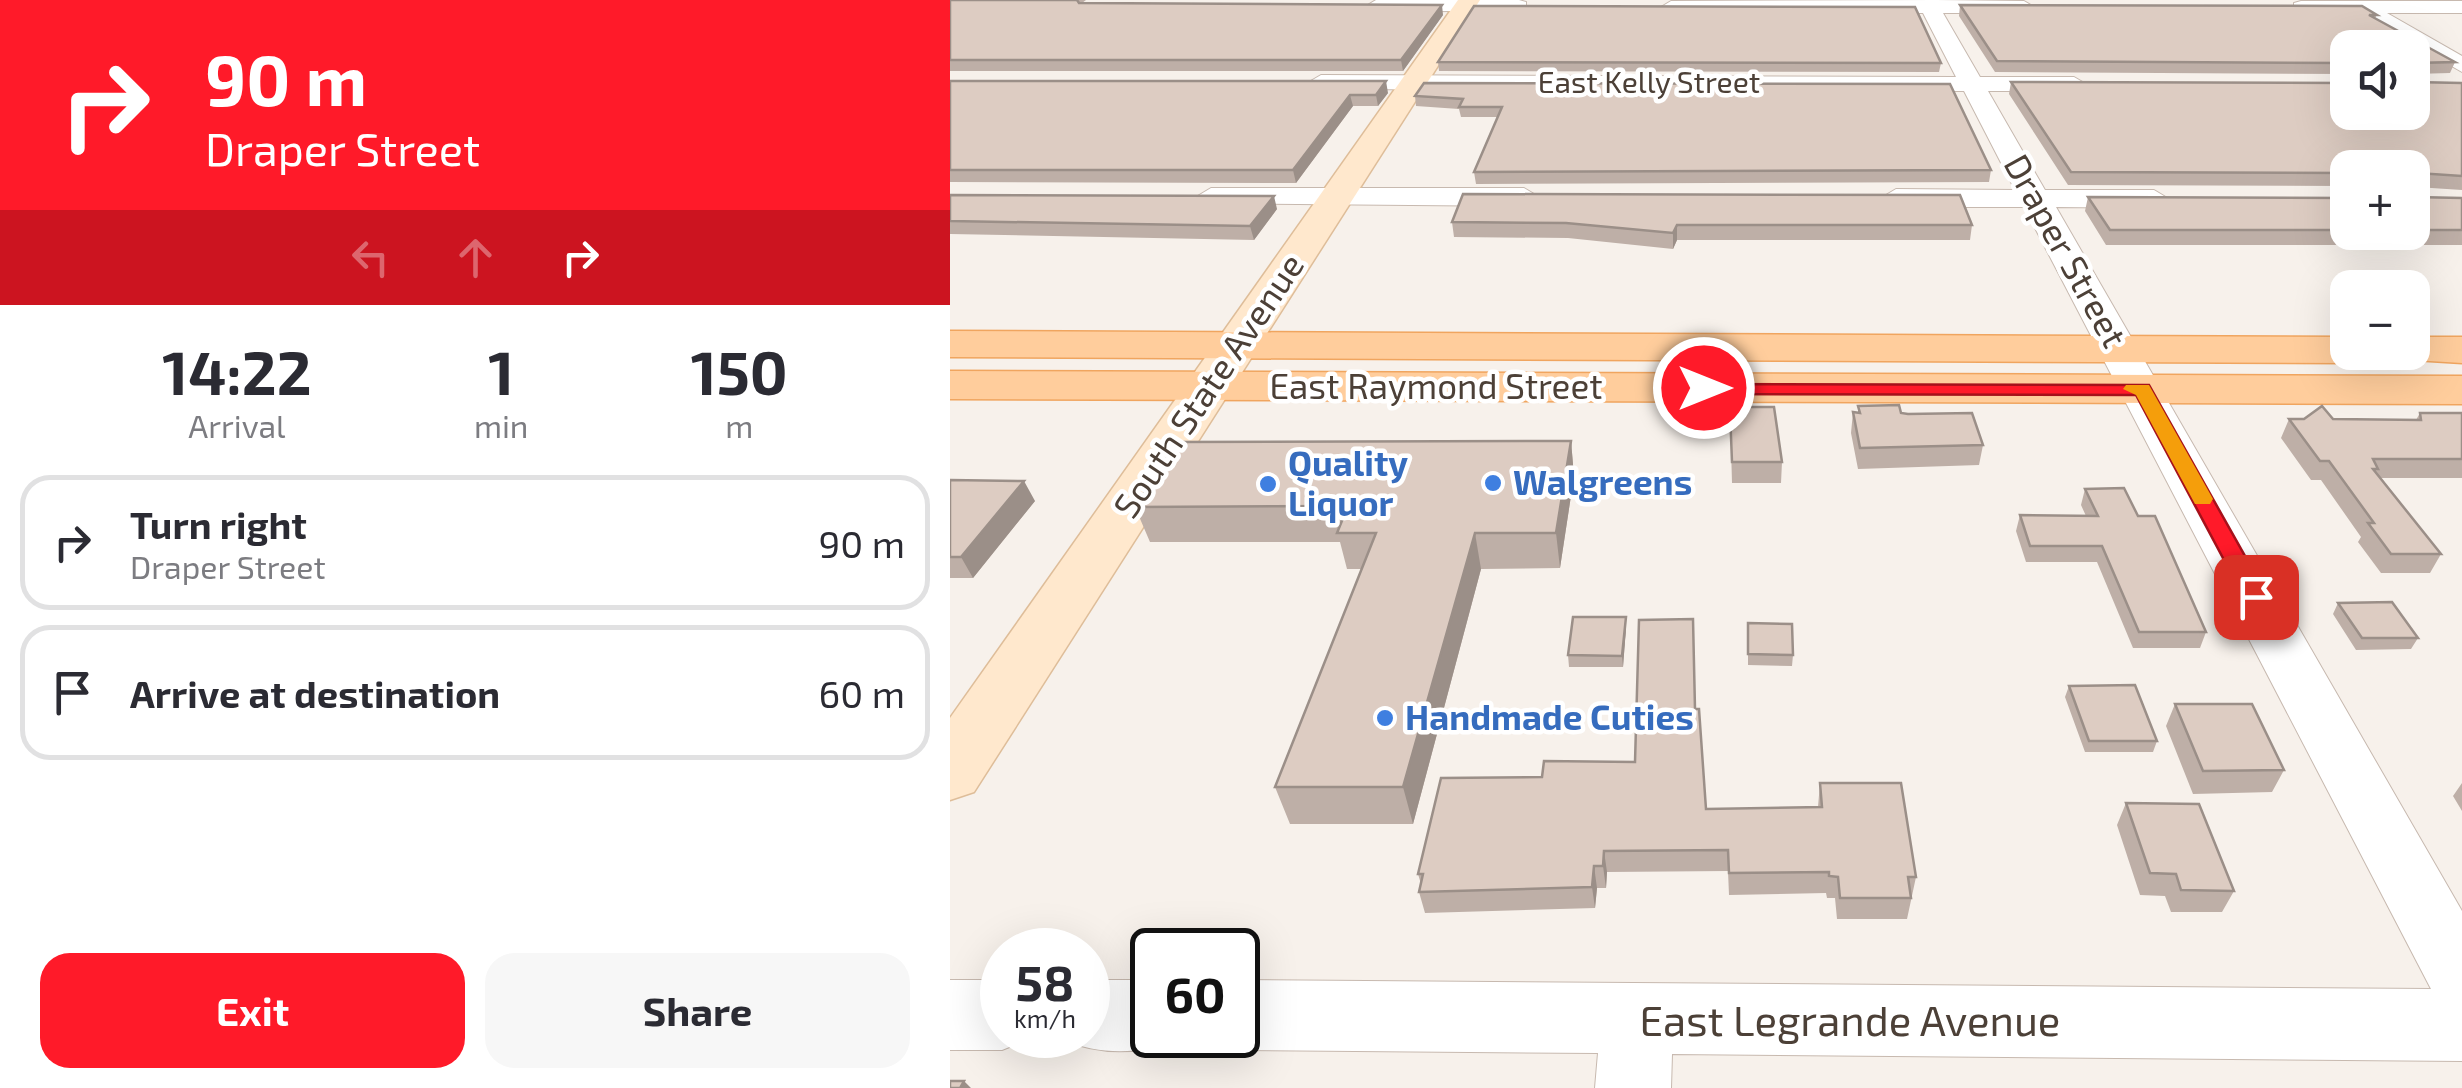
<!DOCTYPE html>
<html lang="en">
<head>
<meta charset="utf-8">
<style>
	body { margin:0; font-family:"Exo 2",sans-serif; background:#f7f7f7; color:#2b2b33; height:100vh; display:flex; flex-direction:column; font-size:38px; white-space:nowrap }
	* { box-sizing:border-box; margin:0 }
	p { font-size:32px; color:#7c7c81 }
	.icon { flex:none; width:55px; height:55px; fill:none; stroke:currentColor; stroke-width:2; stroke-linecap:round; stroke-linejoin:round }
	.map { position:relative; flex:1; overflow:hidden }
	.panel { display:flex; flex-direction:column; background:#fff; width:950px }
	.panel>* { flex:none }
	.guide { background:#ff1a29; color:#fff; overflow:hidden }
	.tools { position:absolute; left:1380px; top:30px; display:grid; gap:20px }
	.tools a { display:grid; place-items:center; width:100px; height:100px; border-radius:20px; background:#fff; box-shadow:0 10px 40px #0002; font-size:50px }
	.speed { position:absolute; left:30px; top:928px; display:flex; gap:20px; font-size:50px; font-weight:700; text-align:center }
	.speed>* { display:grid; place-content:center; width:130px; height:130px; border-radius:50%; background:#fff; box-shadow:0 10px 40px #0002; line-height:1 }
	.speed small { font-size:25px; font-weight:400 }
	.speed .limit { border:5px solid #111; border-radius:15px; background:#fff; color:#111 }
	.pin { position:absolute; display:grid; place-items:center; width:85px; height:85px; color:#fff; margin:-42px; border-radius:20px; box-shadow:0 5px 15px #0006 }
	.me { position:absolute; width:110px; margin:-55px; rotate:90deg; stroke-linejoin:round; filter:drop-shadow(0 0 8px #0008) }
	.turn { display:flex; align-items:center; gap:35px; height:210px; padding:0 40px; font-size:45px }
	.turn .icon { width:130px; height:130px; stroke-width:2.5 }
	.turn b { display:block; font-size:70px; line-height:85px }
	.lanes { display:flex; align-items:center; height:95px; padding:0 40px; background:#0003; justify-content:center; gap:50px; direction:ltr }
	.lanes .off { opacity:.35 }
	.eta { display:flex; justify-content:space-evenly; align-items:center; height:170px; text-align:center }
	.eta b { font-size:60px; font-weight:700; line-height:70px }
	.action { display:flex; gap:20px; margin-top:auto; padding:20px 40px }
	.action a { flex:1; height:115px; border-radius:30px; background:#ff1a29; color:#fff; font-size:40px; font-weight:700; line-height:115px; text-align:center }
	.action a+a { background:#f7f7f7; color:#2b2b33 }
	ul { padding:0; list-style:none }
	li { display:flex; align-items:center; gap:30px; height:135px; margin:0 20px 15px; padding:0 20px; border:5px solid #e1e1e2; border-radius:30px }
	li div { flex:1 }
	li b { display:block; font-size:38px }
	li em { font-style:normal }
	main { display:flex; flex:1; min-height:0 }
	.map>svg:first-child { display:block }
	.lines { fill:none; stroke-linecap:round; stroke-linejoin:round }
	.street-casing { stroke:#c7b9af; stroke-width:2 }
	.secondary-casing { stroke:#debd99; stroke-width:3 }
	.primary-casing { stroke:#f0a55f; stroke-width:3 }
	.street { fill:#fff; fill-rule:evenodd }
	.secondary { fill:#ffe8cd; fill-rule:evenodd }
	.primary { fill:#ffcd9c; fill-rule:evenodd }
	.wall { fill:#beafa7 }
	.shaded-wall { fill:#9b8f88 }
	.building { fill:#ddccc2; stroke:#9b8f88; stroke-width:2.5 }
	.route { fill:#ff1a29; stroke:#a6111b; stroke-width:2.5 }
	.slow { fill:#f59e0b }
	.shop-dot { fill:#3f7fe0; stroke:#fff; stroke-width:4 }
	.labels { text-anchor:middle; stroke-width:9; stroke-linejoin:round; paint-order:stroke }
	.far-street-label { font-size:30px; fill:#4c4037; stroke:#fff }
	.street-label { font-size:35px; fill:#4c4037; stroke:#fff }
	.shop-label { font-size:35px; font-weight:bold; fill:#366cbe; stroke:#fff; text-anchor:start }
	.near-street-label { font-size:42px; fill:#4c4037; stroke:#fff }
</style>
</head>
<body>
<main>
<section class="panel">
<div class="guide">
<div class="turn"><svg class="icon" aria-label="right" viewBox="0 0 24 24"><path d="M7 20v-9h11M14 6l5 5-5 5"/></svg><div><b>90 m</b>Draper Street</div></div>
<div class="lanes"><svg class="icon off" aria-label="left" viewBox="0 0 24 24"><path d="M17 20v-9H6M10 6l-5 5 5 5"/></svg><svg class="icon off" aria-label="ahead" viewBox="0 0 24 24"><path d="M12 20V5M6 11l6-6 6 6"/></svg><svg class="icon" aria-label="right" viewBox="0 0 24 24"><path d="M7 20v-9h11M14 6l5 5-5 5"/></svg></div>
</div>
<div class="eta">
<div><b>14:22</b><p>Arrival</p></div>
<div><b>1</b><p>min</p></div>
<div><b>150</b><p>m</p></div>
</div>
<ul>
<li><svg class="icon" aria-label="right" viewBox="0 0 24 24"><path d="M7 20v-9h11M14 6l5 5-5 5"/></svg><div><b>Turn right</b><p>Draper Street</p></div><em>90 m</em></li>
<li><svg class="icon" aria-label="arrive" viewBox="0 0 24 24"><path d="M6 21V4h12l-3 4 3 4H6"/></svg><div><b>Arrive at destination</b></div><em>60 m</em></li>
</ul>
<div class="action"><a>Exit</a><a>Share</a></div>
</section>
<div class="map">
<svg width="1512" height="1088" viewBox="0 0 1512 1088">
	<rect width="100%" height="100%" fill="#f7f1eb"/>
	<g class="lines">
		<defs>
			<path id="street" d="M569,0L576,2V10L426,12L416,6L426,0Z
				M986,0L1074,1L1084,7L1074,13H993L1030,77H1124L1136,84L1124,91H1038L1095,190H1204L1219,199L1204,208L1106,207L1512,911V1061L722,1054L721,1088H645L648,1053L288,1050L263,1040L261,1035H288V980L1481,989L1074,207H946L931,198L946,189L1065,190L1014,91L371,89L359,82L371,75L1006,77L973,13H721L711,7L721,1Z
				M1351,1H1512V13H1437L1512,56V72L1409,13L1344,11V3Z
				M261,188H574L589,197L574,206L251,203L246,197Z
				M0,980H52V1035H79L77,1040L52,1050H0Z
				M138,980H202V1035H229L227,1040C190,1055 150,1055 113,1040L111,1035H138Z"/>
			<path id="secondary" d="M508,0H530L24,792L0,800V718Z"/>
			<path id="primary" d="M0,331L1398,337V352H1418L1413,359L1398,363L0,357Z
				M1462,337H1512V363L1447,359L1442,352H1462Z
				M0,371L1512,376V404L0,399Z"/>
		</defs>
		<use href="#street" class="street-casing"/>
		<use href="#secondary" class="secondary-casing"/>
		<use href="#primary" class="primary-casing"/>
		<use href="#street" class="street"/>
		<use href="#secondary" class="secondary"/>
		<use href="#primary" class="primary"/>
	</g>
	<path class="wall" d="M0,0H136L132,3L493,15L453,71H0Z
		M1010,5L1427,15L1425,18L1505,62L1500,73L1464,74V82L1512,83V190L1466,187L1465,197L1512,198V245H1156L1135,211L1138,197L1398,198V232H1462V168H1398V186L1118,185L1059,94L1061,82L1462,112L1398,48V74L1045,72L1009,16Z
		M488,62L991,63L989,72L489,71Z
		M0,81L438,93L428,106H403L346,183L0,182Z
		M474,83L1041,170L1039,182L526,184L524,172L548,117H511L509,109L466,106L465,96Z
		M0,195L327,209L304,240L0,234Z
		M502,222L1022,225L1020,240H727L723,249L618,238L504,237Z
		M908,406L951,413L1033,445L1029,465L908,469L901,433L903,412H908Z
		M780,411L832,462L831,483H782Z
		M1470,413H1512V478H1430L1491,554L1480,573H1431L1408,542L1411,537L1371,480H1361L1331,438L1339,419L1466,420Z
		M621,441L624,476L610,568L531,569L463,824H340L325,787L412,569H397L390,542H200L185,507Z
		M0,480L85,501L23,578H0Z
		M1135,489L1188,516L1256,632L1250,648H1183L1147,562H1076L1066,531L1070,515L1136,516L1131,505Z
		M1388,603L1468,638L1461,649L1406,650L1383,614Z
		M676,617V628L673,667H619L618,655Z
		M798,623L843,655L842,666L798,665Z
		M1119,686L1207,741L1203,752H1135L1115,697Z
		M1225,704L1334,770L1322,792L1243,794L1216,726Z
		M745,709L756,809L868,807L870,783L966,877L957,919H887L885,898H877L876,893L779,895L778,871L657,872L656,888H647L645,908L475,913L469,892L471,884L468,874L592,777L685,762Z
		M1512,783V811L1503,796Z
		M1176,803L1284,891L1272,912H1221L1215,896L1190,895L1167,825Z"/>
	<path class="shaded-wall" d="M492,5L493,15L453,71L451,60Z
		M436,81L438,93L428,106L426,95Z
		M400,95L403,106L346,183L343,170Z
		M324,196L327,209L304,240L300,226Z
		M727,225V240L723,249V233Z
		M621,441L624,476L610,568L606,533Z
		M74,481L85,501L23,578L11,557Z
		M525,533L531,569L463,824L453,787Z
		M676,617V628L673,667L672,656Z
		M654,851L657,872L656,888L653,866Z
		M644,866L647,888L645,908L642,887Z
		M14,1081L21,1088H10Z"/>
	<path class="building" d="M0,0H127L129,3L492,5L451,60H0Z
		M1010,5L1412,6L1427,15H1419L1505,62L1464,63V82L1512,83V176L1468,173L1465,197L1512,198V230H1462V168H1398V173L1121,172L1061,82L1398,83V112H1462V48H1398V63L1047,61Z
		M524,6L965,7L991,63L488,62Z
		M0,81H436L426,95H400L343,170H0Z
		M474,83L1000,84L1041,170L524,172L552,107H509L513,99L465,96Z
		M513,194L1010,195L1022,225H727L723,233L616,223L502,222Z
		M0,195L324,196L300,226L0,221Z
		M1138,197L1398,198V230H1160Z
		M949,405L951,413L958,414L1022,413L1033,445L910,448L903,412L910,413L908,406Z
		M1372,406L1383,419L1471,420L1470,413H1512V459H1423L1428,469H1423L1491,554H1441L1418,523H1424L1379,461H1370L1339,419H1354Z
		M784,407H824L832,462H782L780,411Z
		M621,441L606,533H525L453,787H325L426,533H387L398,506L185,507L227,442Z
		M0,480L74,481L11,557H0Z
		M1174,488L1188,516H1205L1256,632H1189L1152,546H1080L1070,515L1148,516L1135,489Z
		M1442,602L1468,638H1412L1388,603Z
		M623,617H676L672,656L618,655Z
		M743,619L745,709H749L756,809L872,807L870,783H951L966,877H958L961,898H890L888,877L879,876V872L779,873L778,850L654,851L653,866H644L642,887L469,892L473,874H468L491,778L592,777L594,761L685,762L689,620Z
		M798,623L842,624L843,655L798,654Z
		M1185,685L1207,741H1139L1119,686Z
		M1225,704H1302L1334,770L1253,771Z
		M1176,803L1249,804L1284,891L1231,890L1226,874L1200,873Z
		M0,1081H14L10,1088H0Z"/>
	<path class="route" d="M747,384L1199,385L1318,597L1314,603H1297L1186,395L754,394L744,388Z"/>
	<path class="slow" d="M1176,385H1199L1263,499L1260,504H1245L1186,395L1173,389Z"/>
	<g class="shop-dot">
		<circle cx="543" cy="483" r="10"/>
		<circle cx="318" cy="484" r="10"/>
		<circle cx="435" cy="718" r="10"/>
	</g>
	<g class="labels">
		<g class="far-street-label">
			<text x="699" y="93">East Kelly Street</text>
		</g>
		<g class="street-label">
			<text transform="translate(1115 251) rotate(61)" y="12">Draper Street</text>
			<text transform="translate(259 386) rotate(-56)" y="12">South State Avenue</text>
			<text x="486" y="399">East Raymond Street</text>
		</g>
		<g class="shop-label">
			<text x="338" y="476">Quality<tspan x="338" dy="40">Liquor</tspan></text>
			<text x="563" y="495">Walgreens</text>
			<text x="455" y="730">Handmade Cuties</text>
		</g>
		<g class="near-street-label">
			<text x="900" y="1036">East Legrande Avenue</text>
		</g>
	</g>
</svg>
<div class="tools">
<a><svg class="icon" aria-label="sound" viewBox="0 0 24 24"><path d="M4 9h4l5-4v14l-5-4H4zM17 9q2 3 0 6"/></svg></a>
<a>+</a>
<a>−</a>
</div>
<div class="speed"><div>58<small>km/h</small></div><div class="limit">60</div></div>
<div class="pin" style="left:1306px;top:597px;background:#d93025"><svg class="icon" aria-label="arrive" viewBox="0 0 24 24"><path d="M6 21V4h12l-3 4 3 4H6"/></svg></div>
<svg class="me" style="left:754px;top:388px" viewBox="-20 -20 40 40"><circle r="17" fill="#ff1a29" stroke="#fff" stroke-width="3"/><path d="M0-11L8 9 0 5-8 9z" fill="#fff"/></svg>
</div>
</main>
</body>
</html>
